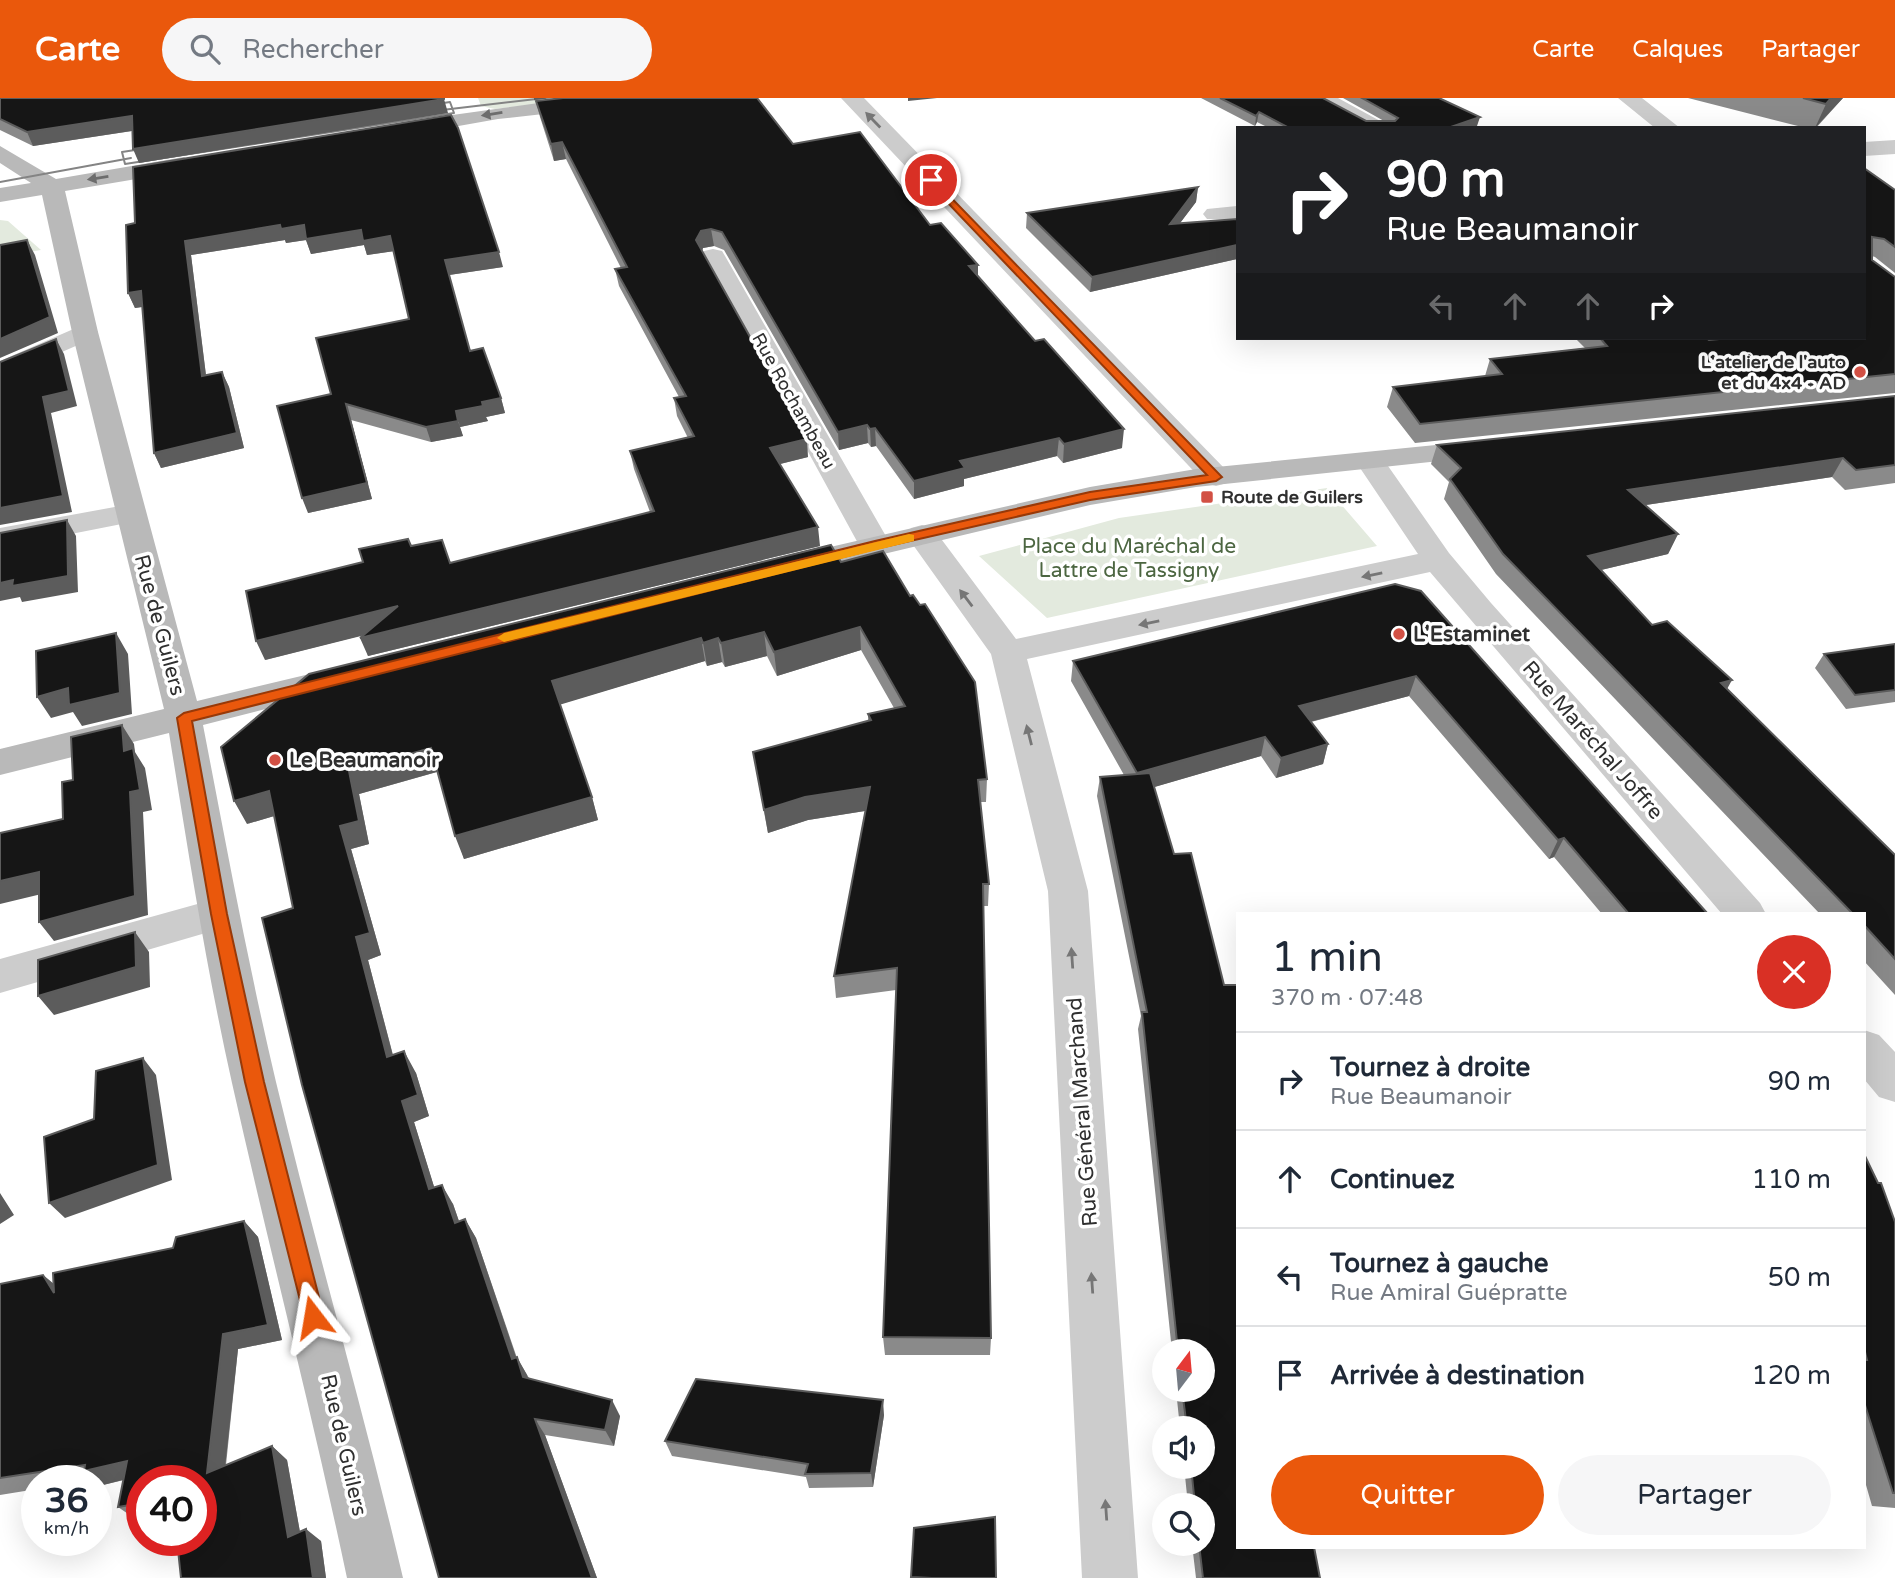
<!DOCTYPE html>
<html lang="fr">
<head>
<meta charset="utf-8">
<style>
	body { margin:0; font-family:"Varela Round",sans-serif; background:#f6f6f7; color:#1f2937; height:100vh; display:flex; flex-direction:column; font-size:26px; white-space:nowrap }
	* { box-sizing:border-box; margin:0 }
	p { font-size:23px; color:#747a83 }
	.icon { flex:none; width:38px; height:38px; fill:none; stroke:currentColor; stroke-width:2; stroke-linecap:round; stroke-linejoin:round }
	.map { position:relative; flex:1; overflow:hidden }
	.side { position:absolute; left:1236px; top:814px; width:630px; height:637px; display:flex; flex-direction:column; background:#fff; border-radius:0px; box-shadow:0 7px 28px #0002 }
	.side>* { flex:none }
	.banner { position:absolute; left:1236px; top:28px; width:630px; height:214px; border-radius:0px; box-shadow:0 7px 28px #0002; background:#202124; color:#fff; overflow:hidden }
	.needle { width:46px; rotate:16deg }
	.controls { position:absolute; left:1152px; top:1241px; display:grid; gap:14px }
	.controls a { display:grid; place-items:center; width:63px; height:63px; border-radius:50%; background:#fff; box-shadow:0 7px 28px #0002; font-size:35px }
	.speed { position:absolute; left:21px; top:1367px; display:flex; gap:14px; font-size:35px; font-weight:700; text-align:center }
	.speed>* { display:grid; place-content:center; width:91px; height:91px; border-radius:50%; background:#fff; box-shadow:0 7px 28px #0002; line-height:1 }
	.speed small { font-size:18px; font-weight:400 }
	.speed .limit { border:10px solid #d22; background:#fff; color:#111 }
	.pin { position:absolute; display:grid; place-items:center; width:60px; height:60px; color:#fff; margin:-30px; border:4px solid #fff; border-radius:50%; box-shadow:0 2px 7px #0007 }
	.me { position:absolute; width:77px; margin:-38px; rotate:346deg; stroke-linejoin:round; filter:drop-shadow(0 0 5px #0008) }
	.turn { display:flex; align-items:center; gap:24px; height:147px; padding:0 35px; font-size:32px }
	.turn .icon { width:91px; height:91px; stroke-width:2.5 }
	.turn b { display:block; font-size:49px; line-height:60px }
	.lanes { display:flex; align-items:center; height:66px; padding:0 35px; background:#0003; justify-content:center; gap:35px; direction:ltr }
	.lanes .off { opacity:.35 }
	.round { display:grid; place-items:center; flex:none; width:74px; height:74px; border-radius:37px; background:#f6f6f7 }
	.summary { display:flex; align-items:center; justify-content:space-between; height:119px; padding:0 35px }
	h1 { font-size:42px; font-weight:600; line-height:52px }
	.button { display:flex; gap:14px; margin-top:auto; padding:14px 35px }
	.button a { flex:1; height:80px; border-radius:42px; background:#ea580c; color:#fff; font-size:28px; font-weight:600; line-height:80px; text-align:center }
	.button a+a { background:#f6f6f7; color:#1f2937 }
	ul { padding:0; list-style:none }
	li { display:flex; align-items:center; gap:21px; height:98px; padding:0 35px; border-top:2px solid #e0e1e3 }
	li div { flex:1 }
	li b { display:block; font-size:26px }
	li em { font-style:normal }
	header { display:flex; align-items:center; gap:42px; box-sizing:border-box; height:98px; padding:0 35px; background:#ea580c; color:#fff }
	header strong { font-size:33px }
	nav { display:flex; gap:38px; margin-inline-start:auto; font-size:24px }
	.search { width:490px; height:63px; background:#f6f6f7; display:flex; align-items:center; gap:18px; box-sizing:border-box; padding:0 24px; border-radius:38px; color:#747a83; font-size:26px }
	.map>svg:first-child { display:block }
	.green { fill:#e3eade }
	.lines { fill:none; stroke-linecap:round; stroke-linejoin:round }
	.street { fill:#ccc; fill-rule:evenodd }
	.secondary { fill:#b9b9b9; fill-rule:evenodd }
	.tram { stroke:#848484; stroke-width:2 }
	.wall { fill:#8a8a8a }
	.shaded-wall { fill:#5c5c5c }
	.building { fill:#161616; stroke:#5c5c5c; stroke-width:2 }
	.oneway { fill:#6d6d6d }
	.oneway2 { fill:#767676 }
	.route { fill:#ea580c; stroke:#983908; stroke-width:2 }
	.slow { fill:#f59e0b }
	.poi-dot { fill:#d25044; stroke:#fff; stroke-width:2.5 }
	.labels { text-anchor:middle; stroke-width:7; stroke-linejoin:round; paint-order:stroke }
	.far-poi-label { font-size:18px; font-weight:bold; fill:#2f2f2f; stroke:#fff; text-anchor:end }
	.far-street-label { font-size:18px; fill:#2f2f2f; stroke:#fff }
	.park-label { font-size:21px; fill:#4c6641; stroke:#fff }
	.street-label { font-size:21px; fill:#2f2f2f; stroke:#fff }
	.poi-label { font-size:21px; font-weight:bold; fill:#2f2f2f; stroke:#fff; text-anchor:start }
</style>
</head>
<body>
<header>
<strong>Carte</strong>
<div class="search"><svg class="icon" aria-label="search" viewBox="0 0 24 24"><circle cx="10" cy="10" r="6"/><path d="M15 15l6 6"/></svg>Rechercher</div>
<nav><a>Carte</a><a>Calques</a><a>Partager</a></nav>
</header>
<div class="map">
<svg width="1895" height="1480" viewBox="0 0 1895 1480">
	<rect width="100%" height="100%" fill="#fff"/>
	<path class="green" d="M478,0H592L495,11L481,8Z
		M0,122L8,123L41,152L0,159Z
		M1327,390L1377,448L1047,520L979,458L1119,420Z"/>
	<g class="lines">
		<path class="street" d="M841,0H864L1227,373L1231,379L1227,385L1216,388L1205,385Z
			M1310,0H1338L1393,30H1365Z
			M1618,0H1642L1680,30H1655Z
			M1895,42V56L1864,58V44Z
			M1237,108V122L1207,121L1203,116L1207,111Z
			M713,151L722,153L725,158L891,447L886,454L875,457L864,454L859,447L701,158L704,153Z
			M85,226L94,228L98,234L94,240L0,281V263Z
			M1371,355L1381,358L1449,455L1491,505L1760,805L1766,816H1722L1430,474L1027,561L1088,793L1138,1480H1082L1048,793L991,556L906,437L911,430L922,427L933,430L1016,541L1418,456L1356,364L1361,358Z
			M131,406L142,408L146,415L142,422L0,450V430Z
			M219,800L233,805L239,816L233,827L0,895V861Z
			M1864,932L1879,937L1895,954V1004L1879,999L1864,981Z"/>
		<path class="secondary" d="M575,0H643L632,6L498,21L402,38L391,31L402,24Z
			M0,48L56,81L184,59L195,66L184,73L65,93L98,234L197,603L339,569L351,573L356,581L351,589L203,627C226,746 248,866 276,984C316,1150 364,1314 403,1480H347C312,1314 269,1150 232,985C206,869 188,752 169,635L0,677V651L164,611L72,234L42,97L0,104V90L31,85L0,65Z
			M1486,342L1496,345L1501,351L1496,357L1196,389L1090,407L787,479L776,476L771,469L776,462L787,459L1090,389L1196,371Z"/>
		<path class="tram" d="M450,4L454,15L125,66L122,54Z
			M442,12L545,0
			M0,84L131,60"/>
	</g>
	<path class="wall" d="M0,0L448,15L139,65L132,33L33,48L0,32Z
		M1201,0H1323L1366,23H1384L1343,0H1439L1477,28L1473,30H1269L1257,24L1255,28Z
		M1688,0H1843L1816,30H1806Z
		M536,3L793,46L930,127L978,167V178L1122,350L1063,365L1057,358L964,381V388L914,401L876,348L871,349L868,345L839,352L724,152L714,148L703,150L702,153L808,359L780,366L820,448L368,558L363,537L265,562L363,464L411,448L450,465L650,414L634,371L630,353L688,340L677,318L674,300L679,299L619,188L615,171L621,170L566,61L554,63L540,19Z
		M133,69L503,169L449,177L470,253L501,300L505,315L486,319L488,323L460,329L463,338L431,344L351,322L372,401L308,415L331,296L409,221L394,153L367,157L364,147L311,156L306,142L286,145L285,142L191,157L206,277L222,274L229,289L244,350L161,370L154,355L142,209L135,210L128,195L135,125Z
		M1864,70L1895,92V175L1875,159L1872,158V162L1895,179V295L1415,345L1387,309L1393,289L1485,278L1490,261L1585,250L1575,240H1706L1709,242L1864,240Z
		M1198,89L1196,104L1180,125L1237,121V161L1090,194L1026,130L1027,115Z
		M1895,298V385L1845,392L1832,379L1646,407L1678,436L1668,456L1601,472L1652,527L1727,591L1895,757V897L1864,863V816H1820L1496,476L1444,401L1449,384L1431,366L1437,347Z
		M841,464L987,681L986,704H980L989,786L988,808H983L991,1240L990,1257H885L883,1239L896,892L836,900L834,878L865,713L808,722L768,735L757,677L753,654L868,623V616L894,610L861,552L777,578L767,558L725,569L722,564L707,568L705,563L560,606L592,699L598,722L464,761L437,674L359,696L369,746L351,751L381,857L368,862L393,957L416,975L429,1018L414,1024L434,1089L453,1106L459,1123L465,1121L476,1140L517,1260L529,1280L620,1318L614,1348L545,1337L597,1480H439L293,810L274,718L247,726Z
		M1395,486L1708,816H1602L1554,759L1549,761L1409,598L1311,624L1328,646L1323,666L1276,680L1261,658L1154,689L1237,1449L1320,1480H1196L1192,1446H1202V1407H1188L1184,1368H1202V1330H1180L1176,1292H1202V1253H1172L1138,931L1141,918L1097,698L1100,679L1124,677L1071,583L1073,563Z
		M1895,546V604L1846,611L1815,570L1824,556Z
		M1864,1056L1895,1124V1410L1872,1408L1864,1380Z
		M244,1123L258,1139L282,1242L238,1251L226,1367L272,1348L287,1362L300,1434L321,1443L326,1480L201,1382H142V1421L137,1422L118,1409L124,1382L103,1387L96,1381L89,1382H37V1391L0,1397V1186L43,1177L54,1186L173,1150Z
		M884,1317L873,1389L809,1390L806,1379L672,1358L665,1343Z"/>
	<path class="shaded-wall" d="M534,0H552L534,2Z
		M908,0H937L908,3Z
		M1831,0H1843L1815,30L1826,6Z
		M444,1L448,15L139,65L133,51Z
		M1259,14L1257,24L1255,28L1256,18Z
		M132,18L138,32L33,48L27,34Z
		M1480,19L1477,28L1473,30H1448Z
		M562,44L566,61L554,63L551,46Z
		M1198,89L1196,104L1168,141L1170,126Z
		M280,127H304L361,132L390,138L395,153L367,157L364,147L311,156L306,142L286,145L285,142L191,157L208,294L202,278L185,143Z
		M711,131L714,148L703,150L699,159L696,142L701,133Z
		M27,142L35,157L58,235L0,260V241Z
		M1237,147V161L1090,194L1092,179Z
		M499,154L503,169L449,177L445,162Z
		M978,167V184L969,168Z
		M141,193L148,208L135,210L128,195Z
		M56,241L64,256L77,308L51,315L72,414L0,427V410L43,299Z
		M222,274L229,289L244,350L161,370L154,355Z
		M501,300L505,315L486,319L488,323L460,329L456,313L482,304Z
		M346,306L351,322L372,401L308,415L302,400Z
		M458,323L463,338L431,344L426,329Z
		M867,327L868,345L839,352L838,334Z
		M875,330L876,348L871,349L870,331Z
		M1124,331L1122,350L1063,365L1064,346Z
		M1059,340L1057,358L964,381V388L914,401V383L960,363Z
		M807,341L808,359L772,368L770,350Z
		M1843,360L1832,379L1619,411L1628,392Z
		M67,422L76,438L78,494L22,504L20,499L0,503V485Z
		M818,429L820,448L368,558L360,540Z
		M1678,436L1668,456L1580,477L1588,458Z
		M398,508L405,527L265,562L256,543Z
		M860,529L861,552L777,578L774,554Z
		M764,534L767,558L725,569L721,545Z
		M116,535L128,556L132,616L82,628L73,614L51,620L37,599Z
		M701,540L705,563L559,607L552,583Z
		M718,540L722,564L707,568L703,545Z
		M1416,578L1409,598L1294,628L1299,608Z
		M1732,582L1721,602V585Z
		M122,627L134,646L135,654L145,670L152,712L143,714L148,817L54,843L39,824L124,653Z
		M1265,639L1261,658L1134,695L1137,675Z
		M1328,646L1323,666L1276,680L1281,660Z
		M431,650L440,673L359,696L369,746L351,751L381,857L368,862L399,981L387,959L356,839L340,728L349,673Z
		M870,689L871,712L808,722L768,735L764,712L805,699Z
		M269,693L281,716L247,726L234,703Z
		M592,699L598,722L464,761L455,738Z
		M1564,740L1554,759L1549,761L1558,742Z
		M39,774L54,793L0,806V783Z
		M135,834L149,854L150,889L54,917L38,898Z
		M404,953L416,975L429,1018L414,1024L441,1111L429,1091L402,1003Z
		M143,960L156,977L172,1082L65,1120L49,1105Z
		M442,1087L453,1106L466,1144L455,1125Z
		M0,1095L14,1117L0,1126Z
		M465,1121L476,1140L521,1274L517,1259L527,1277L533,1296L512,1261Z
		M244,1123L258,1139L282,1242L238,1251L223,1388L207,1375L223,1236Z
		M43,1177L62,1193L54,1195Z
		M612,1302L620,1318L614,1348L605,1332Z
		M883,1302L884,1317L873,1389L871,1375Z
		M535,1321L545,1337L597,1480H592Z
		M272,1348L287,1362L303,1451L288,1439Z
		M127,1363L146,1376L103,1387L84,1373Z
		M306,1431L321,1443L326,1480H313Z"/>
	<path class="building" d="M0,0H444V1L133,51L132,18L27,34L0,21Z
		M563,0H757L793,46L860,34L930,127L941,125L978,167L969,168L1035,243L1044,241L1124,331L1064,346L1059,340L960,363L965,370L914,383L875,330L870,331L867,327L838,334L722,134L711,131L701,133L696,142L807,341L770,350L818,429L360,540L398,508L256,543L246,493L363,464L359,451L408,441L411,448L442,442L450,465L654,413L630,353L694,338L674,300L686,298L615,171L627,169L562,44L551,46L536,3Z
		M1220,0H1323L1366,23H1395L1398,20L1362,0H1439L1480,19L1448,30H1289L1259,14L1256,18Z
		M1803,0H1831L1826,6Z
		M451,17L458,30L499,154L445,162L470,253L483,250L501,300L482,304L483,308L456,313L458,323L426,329L346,306L367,385L302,400L277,308L331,296L316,240L409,221L390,138L363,143L361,132L306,141L304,127L281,131L280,127L185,143L202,278L222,274L237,335L154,355L141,193L128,195L126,127L135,125L133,69Z
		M1864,70L1895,92V149L1884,141L1872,139V162L1895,179V276L1420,326L1393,289L1502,276L1490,261L1607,248L1600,240H1706L1709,242L1730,240H1864Z
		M1198,89L1170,126L1237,121V147L1092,179L1027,115Z
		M27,142L50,219L0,241V147Z
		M56,241L69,293L43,299L63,398L0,410V264Z
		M1895,298V367L1856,372L1843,360L1628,392L1678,436L1588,458L1652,527L1667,523L1732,582L1721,585L1895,757V861L1864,827V816H1853L1503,456L1450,381L1461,370L1437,347Z
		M67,422L68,478L12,488L13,482L0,485V435Z
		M831,447L841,464L883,453L910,498L913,497L920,507L925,506L975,584L987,681L978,682L989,786H983L991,1240L883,1239L897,870L834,878L870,689L805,699L764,712L753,654L871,622L868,616L905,608L860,529L774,554L764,534L721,545L718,540L703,545L701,540L552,583L592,699L455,738L431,650L349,673L359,723L340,728L370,835L356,839L387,959L404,953L418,997L402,1003L429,1091L442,1087L455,1125L465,1121L512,1261L517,1259L523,1279L612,1302L605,1332L535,1321L592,1480H439L302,987L262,820L293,810L269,693L234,703L221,649L309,576Z
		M1395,486L1421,493L1708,816H1629L1564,740L1558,742L1416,578L1299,608L1328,646L1281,660L1265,639L1137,675L1073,563Z
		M116,535L120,595L69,607L68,590L37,599L36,553Z
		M1895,546V592L1855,597L1824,556Z
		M122,627L124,653L133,650L140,692L130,694L135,798L39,824V774L0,783V735L63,721L62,684L73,682L71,639Z
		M1150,675L1174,756L1191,755L1224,887H1237V1449H1314L1320,1480H1203L1199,1446H1202V1407H1195L1191,1368H1202V1330H1187L1182,1292H1202V1253H1178L1142,914H1147L1100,679Z
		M135,834L136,869L38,898V862Z
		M143,960L158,1067L49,1105L44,1039L94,1021L96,973Z
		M1864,1056L1878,1085H1881L1895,1124V1395H1893L1864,1304V1262H1867L1864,1250Z
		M244,1123L268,1227L223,1236L207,1375L272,1348L288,1439L306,1431L313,1480H181L177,1442H201V1382H142V1405L118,1409L127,1363L84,1373L85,1367L0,1380V1186L43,1177L54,1195L53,1175L173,1150L176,1139Z
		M696,1281L883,1302L871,1375L805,1376L808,1366L665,1343Z
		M995,1419L996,1480H932L911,1479L914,1430Z"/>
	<defs><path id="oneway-solid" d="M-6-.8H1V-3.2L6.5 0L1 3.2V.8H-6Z" transform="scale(1.75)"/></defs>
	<g class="oneway">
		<use href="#oneway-solid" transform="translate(492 16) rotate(171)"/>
		<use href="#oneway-solid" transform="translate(98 80) rotate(171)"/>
	</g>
	<g class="oneway2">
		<use href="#oneway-solid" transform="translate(873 22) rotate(-134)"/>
		<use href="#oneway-solid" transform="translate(1372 477) rotate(168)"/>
		<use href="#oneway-solid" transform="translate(966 500) rotate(-127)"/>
		<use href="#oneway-solid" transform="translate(1149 525) rotate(168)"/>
		<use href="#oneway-solid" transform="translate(1029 637) rotate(-104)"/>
		<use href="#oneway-solid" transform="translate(1072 860) rotate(-94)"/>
		<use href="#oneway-solid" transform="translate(1092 1185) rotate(-94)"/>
		<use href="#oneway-solid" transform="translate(1106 1412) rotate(-94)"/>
	</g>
	<path class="route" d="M931,79L1222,379L1216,383L1090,402L875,451L192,623L227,816L264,984L324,1219L321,1226L313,1229L306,1226L245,984L211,816L177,620L184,615L875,443L1090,394L1207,377L928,84Z"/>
	<path class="slow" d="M909,436L914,437V443L504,544L497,540L504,535Z"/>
	<g class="poi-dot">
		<circle cx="1860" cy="274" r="7"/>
		<rect x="1200" y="392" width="14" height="14" rx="3.5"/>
		<circle cx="1399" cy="536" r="7"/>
		<circle cx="275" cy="662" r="7"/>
	</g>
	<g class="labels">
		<g class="far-poi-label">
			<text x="1846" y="270">L'atelier de l'auto<tspan x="1846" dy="21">et du 4x4 - AD</tspan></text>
			<text x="1221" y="405" text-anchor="start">Route de Guilers</text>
		</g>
		<g class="far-street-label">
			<text transform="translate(794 303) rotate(61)" y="6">Rue Rochambeau</text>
		</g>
		<g class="park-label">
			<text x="1129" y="455">Place du Maréchal de<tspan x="1129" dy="24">Lattre de Tassigny</tspan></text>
		</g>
		<g class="street-label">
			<text transform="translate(160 527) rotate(75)" y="7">Rue de Guilers</text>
			<text transform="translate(1593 642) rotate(49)" y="7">Rue Maréchal Joffre</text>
			<text transform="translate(1082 1014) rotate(-94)" y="7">Rue Général Marchand</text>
			<text transform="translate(344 1347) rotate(77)" y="7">Rue de Guilers</text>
		</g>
		<g class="poi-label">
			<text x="1413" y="543">L'Estaminet</text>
			<text x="289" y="669">Le Beaumanoir</text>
		</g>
	</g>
</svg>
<div class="controls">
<a><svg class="needle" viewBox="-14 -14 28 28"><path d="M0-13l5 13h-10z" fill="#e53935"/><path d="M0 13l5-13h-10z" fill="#747a83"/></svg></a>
<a><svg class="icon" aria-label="sound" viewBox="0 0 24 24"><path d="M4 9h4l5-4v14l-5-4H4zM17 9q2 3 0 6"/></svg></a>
<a><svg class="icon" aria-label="search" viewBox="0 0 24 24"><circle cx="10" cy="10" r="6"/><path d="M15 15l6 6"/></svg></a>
</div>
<div class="speed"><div>36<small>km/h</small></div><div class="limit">40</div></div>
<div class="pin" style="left:931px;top:82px;background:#d93025"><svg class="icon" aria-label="arrive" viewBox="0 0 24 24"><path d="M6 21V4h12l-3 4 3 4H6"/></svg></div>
<svg class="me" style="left:313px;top:1219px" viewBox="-20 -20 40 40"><path d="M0-17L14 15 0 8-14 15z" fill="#ea580c" stroke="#fff" stroke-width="4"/></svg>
<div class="banner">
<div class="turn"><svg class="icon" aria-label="right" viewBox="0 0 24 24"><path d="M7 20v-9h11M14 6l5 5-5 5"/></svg><div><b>90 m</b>Rue Beaumanoir</div></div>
<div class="lanes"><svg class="icon off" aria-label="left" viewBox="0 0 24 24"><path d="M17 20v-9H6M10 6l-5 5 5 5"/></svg><svg class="icon off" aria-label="ahead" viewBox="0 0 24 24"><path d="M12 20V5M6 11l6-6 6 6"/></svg><svg class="icon off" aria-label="ahead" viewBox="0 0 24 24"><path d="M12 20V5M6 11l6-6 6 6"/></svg><svg class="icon" aria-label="right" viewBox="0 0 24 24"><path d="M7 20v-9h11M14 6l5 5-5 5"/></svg></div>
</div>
<section class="side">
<div class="summary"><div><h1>1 min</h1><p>370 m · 07:48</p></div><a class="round" style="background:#d93025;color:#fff"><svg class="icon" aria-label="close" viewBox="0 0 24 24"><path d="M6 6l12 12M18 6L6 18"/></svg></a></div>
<ul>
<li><svg class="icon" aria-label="right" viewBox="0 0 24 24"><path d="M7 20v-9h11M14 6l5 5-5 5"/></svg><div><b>Tournez à droite</b><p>Rue Beaumanoir</p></div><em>90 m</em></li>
<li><svg class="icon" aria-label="ahead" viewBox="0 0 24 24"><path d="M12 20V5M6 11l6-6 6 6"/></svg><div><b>Continuez</b></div><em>110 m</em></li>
<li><svg class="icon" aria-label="left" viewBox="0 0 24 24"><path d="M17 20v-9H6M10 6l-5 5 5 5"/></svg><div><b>Tournez à gauche</b><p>Rue Amiral Guépratte</p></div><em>50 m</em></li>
<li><svg class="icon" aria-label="arrive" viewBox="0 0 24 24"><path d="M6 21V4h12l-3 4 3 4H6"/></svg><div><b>Arrivée à destination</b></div><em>120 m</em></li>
</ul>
<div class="button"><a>Quitter</a><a>Partager</a></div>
</section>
</div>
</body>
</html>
